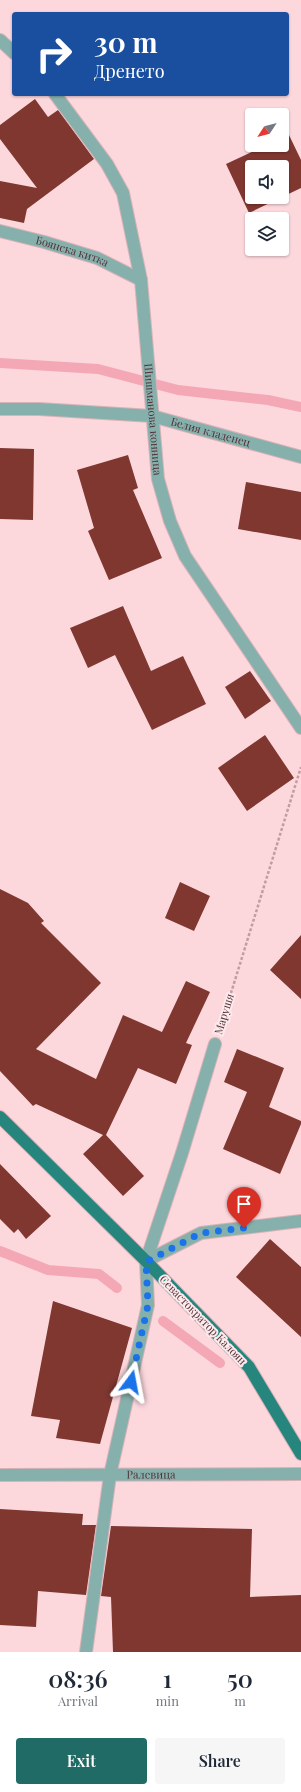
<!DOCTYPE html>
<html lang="en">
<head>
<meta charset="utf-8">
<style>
	body { margin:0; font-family:"Playfair Display",serif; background:#f6f6f7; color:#1f2937; height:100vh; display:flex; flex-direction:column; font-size:15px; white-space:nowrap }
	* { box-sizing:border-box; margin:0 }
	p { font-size:13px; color:#747a83 }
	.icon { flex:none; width:22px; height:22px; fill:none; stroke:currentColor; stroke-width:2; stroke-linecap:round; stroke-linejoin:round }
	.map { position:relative; height:1652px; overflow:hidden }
	.drawer { display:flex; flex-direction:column; background:#fff; flex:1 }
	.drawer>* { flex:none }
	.top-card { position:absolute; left:12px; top:12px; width:277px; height:84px; border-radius:4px; box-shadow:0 1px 3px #0004; background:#1a4fa0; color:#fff; overflow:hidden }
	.needle { width:26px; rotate:234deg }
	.fabs { position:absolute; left:245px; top:108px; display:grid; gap:8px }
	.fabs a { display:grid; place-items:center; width:44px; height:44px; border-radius:4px; background:#fff; box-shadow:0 1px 3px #0004; font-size:20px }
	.pin { position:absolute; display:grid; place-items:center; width:34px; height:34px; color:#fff; margin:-41px -17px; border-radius:50% 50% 50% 0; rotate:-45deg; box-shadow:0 0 4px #0007 }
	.pin .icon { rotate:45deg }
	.me { position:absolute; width:44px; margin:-22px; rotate:13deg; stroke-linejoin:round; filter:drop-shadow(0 0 3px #0008) }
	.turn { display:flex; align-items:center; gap:14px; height:84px; padding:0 16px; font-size:18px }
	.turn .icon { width:52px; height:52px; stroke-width:2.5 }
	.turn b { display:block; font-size:28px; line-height:34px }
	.eta { display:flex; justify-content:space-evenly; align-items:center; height:68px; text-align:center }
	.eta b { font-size:24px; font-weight:600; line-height:28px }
	.action { display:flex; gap:8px; margin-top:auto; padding:8px 16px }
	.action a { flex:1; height:46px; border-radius:4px; background:#206b65; color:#fff; font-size:16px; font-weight:600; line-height:46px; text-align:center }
	.action a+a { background:#f6f6f7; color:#1f2937 }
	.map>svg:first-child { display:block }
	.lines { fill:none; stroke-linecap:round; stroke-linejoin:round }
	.stream { stroke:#f4a8b6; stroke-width:10 }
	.building { fill:#7f3730; fill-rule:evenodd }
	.minor-casing { stroke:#d7b3b8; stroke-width:14 }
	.major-casing { stroke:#d7b3b8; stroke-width:14 }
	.path { stroke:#c19da3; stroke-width:2.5; stroke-dasharray:3 2; stroke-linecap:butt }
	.minor { stroke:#86b0ac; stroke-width:12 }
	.major { stroke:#26857d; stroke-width:12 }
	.route { stroke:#1a73e8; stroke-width:7; stroke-dasharray:0 12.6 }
	.labels { text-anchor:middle; stroke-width:4; stroke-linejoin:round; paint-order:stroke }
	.street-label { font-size:11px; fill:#533137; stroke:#fdeaed }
</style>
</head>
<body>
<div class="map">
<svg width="301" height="1652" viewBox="0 0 301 1652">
	<rect width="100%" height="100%" fill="#fcd8dd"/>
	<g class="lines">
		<path class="stream" d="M0,363L98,369L178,390L268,400L301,407
			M0,1251L48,1270L99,1274L117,1288
			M163,1321L220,1363"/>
	</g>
	<path class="building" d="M35,99L48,117L58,110L94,159L27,209L24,223L0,218V181L37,188L0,139V125Z
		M289,135L301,160V188L249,213L226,164L267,145H282V138ZM252,167H282V197H252Z
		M0,448L34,449L33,520L0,519Z
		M128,455L138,488L133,490L162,558L109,580L88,531L94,528L77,470Z
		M246,482L301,492V540L238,529Z
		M123,606L151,671L183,656L206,704L152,730L115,655L88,668L70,628Z
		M250,671L271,701L245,719L225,687Z
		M265,735L294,778L247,811L218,768Z
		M180,882L210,896L194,931L165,918Z
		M0,889L28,903L44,921L41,923L101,983L36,1049L96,1079L123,1015L162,1032L186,981L210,992L186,1043L192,1045L176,1084L138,1068L106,1135L144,1176L123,1196L83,1154L103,1135L36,1104L33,1106L0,1071Z
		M301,935V999L270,970Z
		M237,1049L284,1068L269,1107L301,1121V1124L280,1174L223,1149L247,1092L224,1082Z
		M0,1164L51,1216L26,1239L18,1229L14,1233L0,1219Z
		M270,1239L301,1267V1337L236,1277Z
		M53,1301L132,1328L100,1444L56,1438L60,1420L31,1416Z
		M0,1509L83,1514L82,1525H96L86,1595L38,1591L36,1627L0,1625Z
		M111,1526L252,1529L250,1597L301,1595V1652H113L111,1597L101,1596Z"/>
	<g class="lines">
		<defs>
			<g id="minor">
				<path d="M0,40L14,53"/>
				<path id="s1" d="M55,94L107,164L123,193L141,280L158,479L170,521L185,556L301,728"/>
				<path id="s2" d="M0,231L44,242L97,258L141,280"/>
				<path id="s3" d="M0,409H39L152,416L301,457"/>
				<path d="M146,1261L201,1233L301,1221"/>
				<path id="s4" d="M0,1475L301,1474"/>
				<path d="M86,1652L110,1475L148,1305L146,1261L182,1153L215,1044"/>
			</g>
			<path id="major" d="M0,1117L146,1261L249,1367L301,1454"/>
		</defs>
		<use href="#minor" class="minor-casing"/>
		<use href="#major" class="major-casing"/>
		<path class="path" d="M222,1022L301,767"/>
		<use href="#minor" class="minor"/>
		<use href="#major" class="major"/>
	</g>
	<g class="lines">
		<path class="route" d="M131,1382L148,1305L146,1262L201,1233L244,1228"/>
	</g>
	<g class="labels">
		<g class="street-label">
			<text dy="4" stroke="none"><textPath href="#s2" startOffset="75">Боянска китка</textPath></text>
			<text dy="4" stroke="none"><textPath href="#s1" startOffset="349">Шишманова конница</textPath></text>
			<text dy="4" stroke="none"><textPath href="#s3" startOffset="213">Белия кладенец</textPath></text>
			<text transform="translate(224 1014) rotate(-73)" y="4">Марушя</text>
			<text transform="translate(203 1320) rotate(46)" y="4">Севастократор Калоян</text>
			<text dy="4" stroke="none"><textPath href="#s4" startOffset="151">Ралевица</textPath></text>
		</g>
	</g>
</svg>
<div class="fabs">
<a><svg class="needle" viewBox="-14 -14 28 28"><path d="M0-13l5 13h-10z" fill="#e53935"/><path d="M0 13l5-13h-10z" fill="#747a83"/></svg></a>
<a><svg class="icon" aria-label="sound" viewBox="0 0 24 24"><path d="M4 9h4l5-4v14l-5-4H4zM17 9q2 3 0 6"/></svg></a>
<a><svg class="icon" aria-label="layers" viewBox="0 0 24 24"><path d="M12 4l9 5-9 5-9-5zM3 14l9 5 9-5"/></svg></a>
</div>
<div class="pin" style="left:244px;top:1228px;background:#d93025"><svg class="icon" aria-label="arrive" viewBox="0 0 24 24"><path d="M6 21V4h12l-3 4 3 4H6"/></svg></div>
<svg class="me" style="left:131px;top:1382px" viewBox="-20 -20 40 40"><path d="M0-17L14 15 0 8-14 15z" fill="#1a73e8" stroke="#fff" stroke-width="4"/></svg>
<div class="top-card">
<div class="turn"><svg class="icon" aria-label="right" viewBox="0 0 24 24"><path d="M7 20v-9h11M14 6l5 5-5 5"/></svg><div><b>30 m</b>Дренето</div></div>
</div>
</div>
<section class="drawer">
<div class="eta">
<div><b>08:36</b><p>Arrival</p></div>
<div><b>1</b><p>min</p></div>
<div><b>50</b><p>m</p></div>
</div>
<div class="action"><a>Exit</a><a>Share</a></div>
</section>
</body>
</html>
